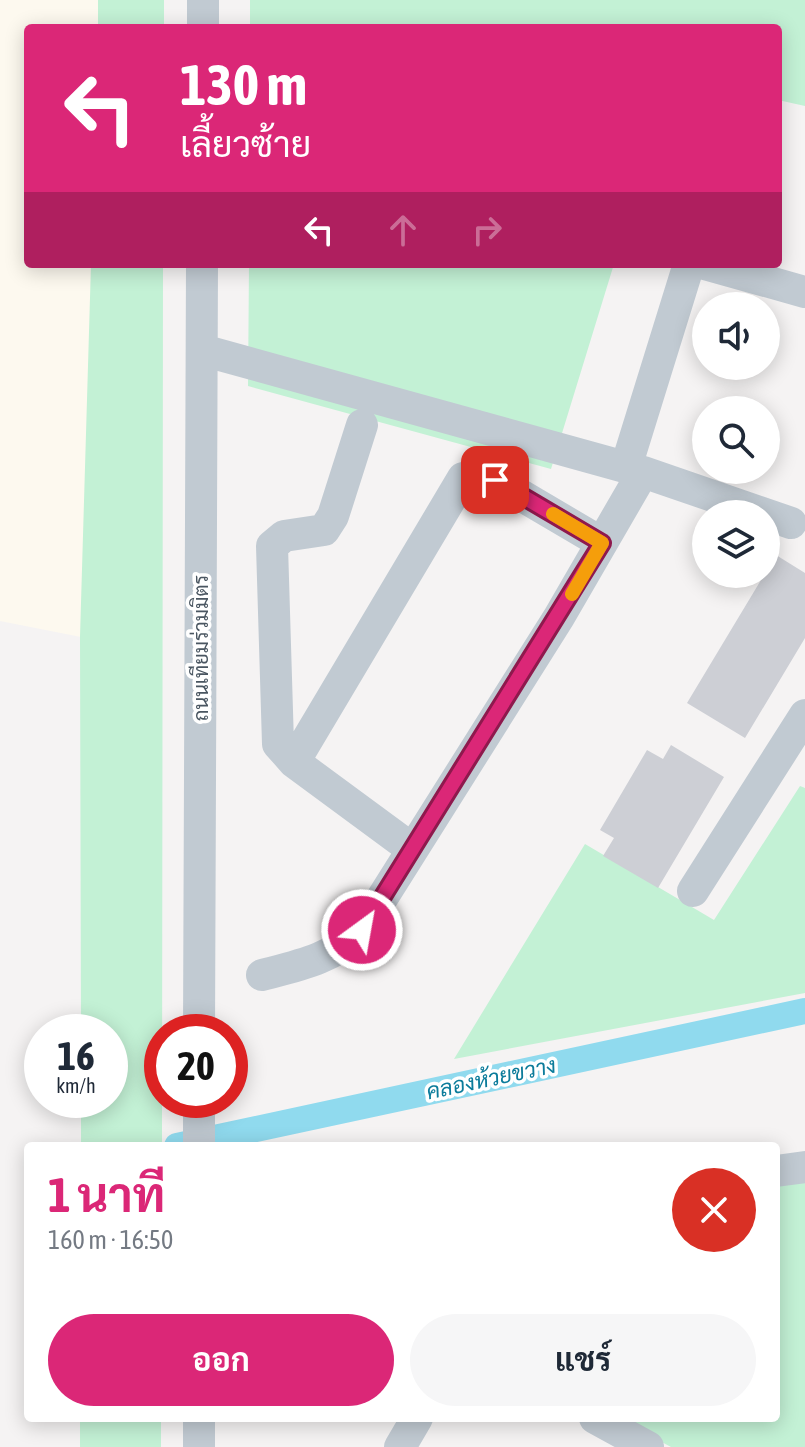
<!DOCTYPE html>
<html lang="th">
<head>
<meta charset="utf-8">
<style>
	body { margin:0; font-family:"Asap Condensed",Sarabun,sans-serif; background:#f6f6f7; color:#1f2937; height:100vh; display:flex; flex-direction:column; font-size:30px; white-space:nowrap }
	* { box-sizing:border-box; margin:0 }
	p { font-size:26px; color:#747a83 }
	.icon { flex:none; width:44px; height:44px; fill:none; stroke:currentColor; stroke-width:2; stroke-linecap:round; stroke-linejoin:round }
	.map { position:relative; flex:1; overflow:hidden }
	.panel { position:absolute; left:24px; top:1142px; width:756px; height:280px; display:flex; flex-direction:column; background:#fff; border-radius:8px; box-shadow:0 4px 20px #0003 }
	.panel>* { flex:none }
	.hud { position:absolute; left:24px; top:24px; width:758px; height:244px; border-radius:8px; box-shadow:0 4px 20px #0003; background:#db2777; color:#fff; overflow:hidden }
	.buttons { position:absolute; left:692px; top:292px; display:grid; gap:16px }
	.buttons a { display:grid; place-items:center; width:88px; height:88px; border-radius:50%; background:#fff; box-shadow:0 4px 20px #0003; font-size:40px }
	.speed { position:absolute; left:24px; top:1014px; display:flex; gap:16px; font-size:40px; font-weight:700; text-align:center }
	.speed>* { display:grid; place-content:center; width:104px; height:104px; border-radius:50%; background:#fff; box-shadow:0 4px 20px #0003; line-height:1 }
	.speed small { font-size:20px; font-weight:400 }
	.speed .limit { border:12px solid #d22; background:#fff; color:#111 }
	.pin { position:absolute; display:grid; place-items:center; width:68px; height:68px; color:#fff; margin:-34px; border-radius:16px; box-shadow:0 4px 12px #0006 }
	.me { position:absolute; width:88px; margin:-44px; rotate:32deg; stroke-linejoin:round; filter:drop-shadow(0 0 6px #0008) }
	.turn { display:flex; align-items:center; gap:28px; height:168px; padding:0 24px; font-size:36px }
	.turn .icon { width:104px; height:104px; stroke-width:2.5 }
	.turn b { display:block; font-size:56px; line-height:68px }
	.lanes { display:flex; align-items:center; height:76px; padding:0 24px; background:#0003; justify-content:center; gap:40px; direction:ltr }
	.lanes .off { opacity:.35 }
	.round { display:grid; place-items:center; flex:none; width:84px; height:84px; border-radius:42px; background:#f6f6f7 }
	.overview { display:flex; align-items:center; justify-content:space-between; height:136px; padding:0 24px }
	h1 { font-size:48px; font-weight:700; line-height:60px; color:#db2777 }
	.action { display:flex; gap:16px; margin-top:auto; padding:16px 24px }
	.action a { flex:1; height:92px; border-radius:48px; background:#db2777; color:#fff; font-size:32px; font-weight:700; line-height:92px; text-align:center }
	.action a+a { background:#f6f6f7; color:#1f2937 }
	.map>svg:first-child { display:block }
	.commercial { fill:#fdf9ef }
	.green { fill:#c3f1d5 }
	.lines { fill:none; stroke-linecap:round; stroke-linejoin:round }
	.canal { stroke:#90daee; stroke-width:26 }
	.building { fill:#cdcfd5 }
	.minor { stroke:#c1cad2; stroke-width:32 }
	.route-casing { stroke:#8e194d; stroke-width:20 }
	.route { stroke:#db2777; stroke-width:14 }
	.slow { stroke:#f59e0b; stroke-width:14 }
	.labels { text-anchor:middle; stroke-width:7; stroke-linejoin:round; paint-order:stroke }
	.street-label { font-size:20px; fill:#4a5661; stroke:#fff }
	.water-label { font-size:22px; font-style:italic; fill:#0c7c9b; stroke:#fff }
</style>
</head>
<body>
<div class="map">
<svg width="805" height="1447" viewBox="0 0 805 1447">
	<rect width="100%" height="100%" fill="#f5f3f3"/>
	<path class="commercial" d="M0,0H155L156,28H28V264H158L162,653L0,621Z"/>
	<path class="green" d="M98,0H164V28H98Z
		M250,0H805V106L778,100V28H250Z
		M91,264H163L162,1146H81V1100H110V1032H81L80,637Z
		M249,264H614L551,469L248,386Z
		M800,786L805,788V993L454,1059L585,844L714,920Z
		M805,1174V1447H671L617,1418H776V1182Z
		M80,1418H161V1447H80Z"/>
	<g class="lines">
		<path class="canal" d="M177,1146L805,1011"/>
	</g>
	<path class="building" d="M776,555L805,573V638L745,738L687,703Z
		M671,745L724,777L658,888L603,856L614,838L600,830L647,750L663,759Z"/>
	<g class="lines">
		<path class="minor" d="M203,28V0
			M705,264L805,292
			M202,350L643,472L791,523
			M362,425L333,516L324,530L284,536L272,546L278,744L294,762L412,849
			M626,467L689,264
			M294,762L463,478L481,475L495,480L602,543
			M693,891L805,715
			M262,975C301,965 332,959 362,930L559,617L643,472
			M199,1032L202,264
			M199,1146V1100
			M776,1171L805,1167
			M199,1418V1447
			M595,1418L648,1447
			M400,1447L417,1418"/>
	</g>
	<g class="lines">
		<defs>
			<path id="route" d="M362,930L602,543L495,480"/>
		</defs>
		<use href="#route" class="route-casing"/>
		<use href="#route" class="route"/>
		<path class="slow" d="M553,514L602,543L572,594"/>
	</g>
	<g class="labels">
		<g class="street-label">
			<text transform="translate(201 648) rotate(-90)" y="7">ถนนเทียมร่วมมิตร</text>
		</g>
		<g class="water-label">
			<text transform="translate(491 1078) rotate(-12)" y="8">คลองห้วยขวาง</text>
		</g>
	</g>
</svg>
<div class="buttons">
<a><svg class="icon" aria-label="sound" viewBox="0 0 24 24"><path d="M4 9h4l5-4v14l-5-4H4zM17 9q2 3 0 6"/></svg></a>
<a><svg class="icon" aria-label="search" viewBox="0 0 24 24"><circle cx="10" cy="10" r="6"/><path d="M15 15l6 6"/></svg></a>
<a><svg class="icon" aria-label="layers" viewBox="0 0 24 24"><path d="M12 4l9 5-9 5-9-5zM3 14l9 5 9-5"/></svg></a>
</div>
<div class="speed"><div>16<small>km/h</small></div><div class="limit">20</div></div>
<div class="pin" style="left:495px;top:480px;background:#d93025"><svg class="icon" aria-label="arrive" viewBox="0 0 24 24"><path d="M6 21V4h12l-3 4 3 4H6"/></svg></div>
<svg class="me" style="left:362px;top:930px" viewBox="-20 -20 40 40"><circle r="17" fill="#db2777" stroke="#fff" stroke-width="3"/><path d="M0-11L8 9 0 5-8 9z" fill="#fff"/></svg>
<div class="hud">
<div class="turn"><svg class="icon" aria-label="left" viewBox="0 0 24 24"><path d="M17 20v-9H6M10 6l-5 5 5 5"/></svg><div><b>130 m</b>เลี้ยวซ้าย</div></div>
<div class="lanes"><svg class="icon" aria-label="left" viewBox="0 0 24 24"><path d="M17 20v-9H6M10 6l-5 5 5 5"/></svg><svg class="icon off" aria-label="ahead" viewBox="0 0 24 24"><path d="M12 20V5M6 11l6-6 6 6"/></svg><svg class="icon off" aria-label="right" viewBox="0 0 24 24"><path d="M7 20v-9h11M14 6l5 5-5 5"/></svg></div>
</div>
<section class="panel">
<div class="overview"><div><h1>1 นาที</h1><p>160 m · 16:50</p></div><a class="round" style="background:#d93025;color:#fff"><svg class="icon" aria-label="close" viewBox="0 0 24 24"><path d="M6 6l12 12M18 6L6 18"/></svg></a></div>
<div class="action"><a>ออก</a><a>แชร์</a></div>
</section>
</div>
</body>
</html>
